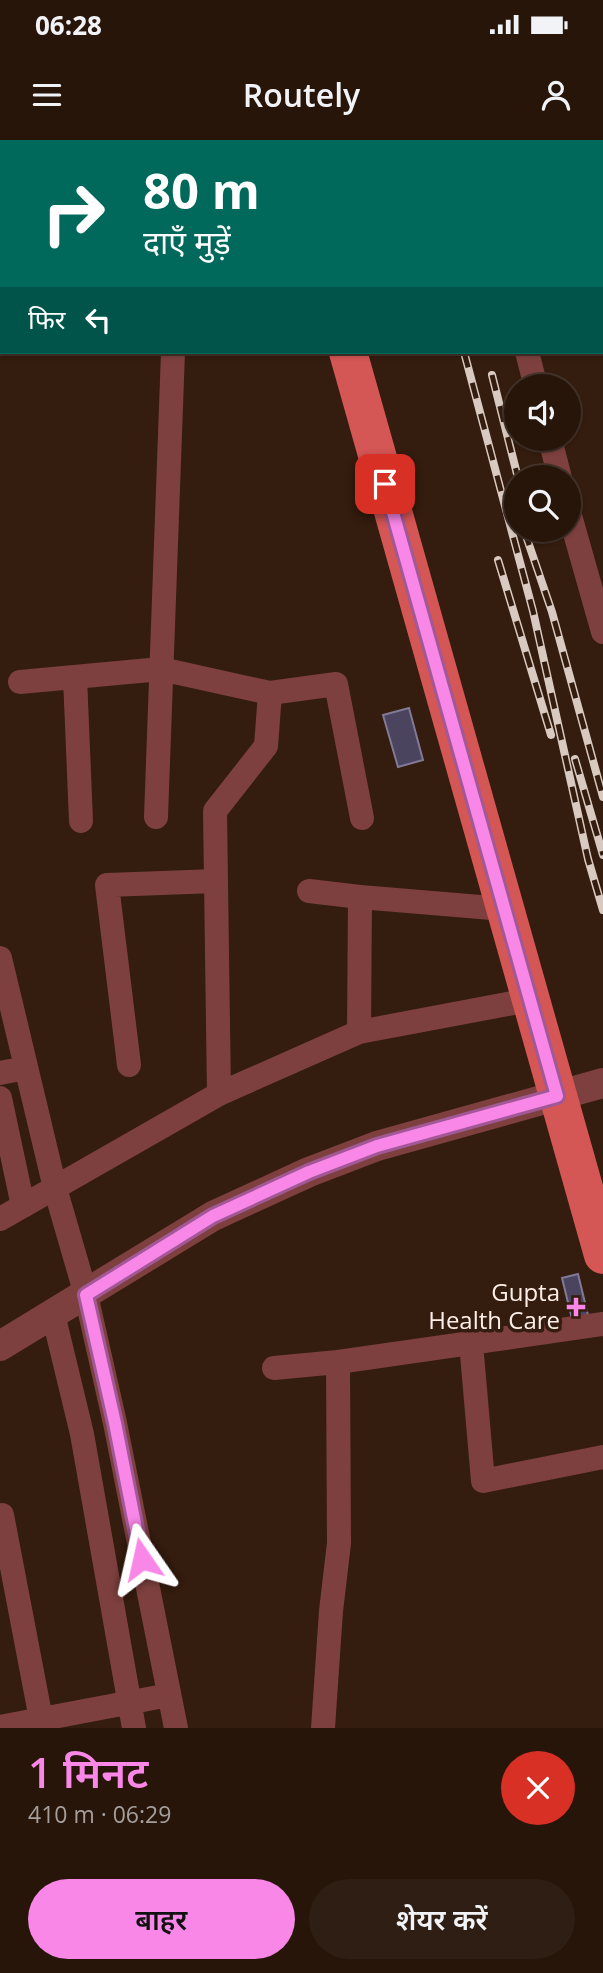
<!DOCTYPE html>
<html lang="hi">
<head>
<meta charset="utf-8">
<style>
	body { margin:0; font-family:"Open Sans","Noto Sans Devanagari",sans-serif; background:#2f1e13; color:#f1f3f6; height:100vh; display:flex; flex-direction:column; font-size:26px; white-space:nowrap }
	* { box-sizing:border-box; margin:0 }
	p { font-size:23px; color:#a49f9c }
	.icon { flex:none; width:38px; height:38px; fill:none; stroke:currentColor; stroke-width:2; stroke-linecap:round; stroke-linejoin:round }
	.map { position:relative; height:1588px; overflow:hidden }
	.drawer { display:flex; flex-direction:column; background:#27150a; flex:1 }
	.drawer>* { flex:none }
	.guide { position:absolute; left:0px; top:0px; width:604px; height:214px; box-shadow:0 2px 5px #0004,0 0 0 2px #43342b; background:#00695c; color:#fff; overflow:hidden }
	.controls { position:absolute; left:504px; top:234px; display:grid; gap:14px }
	.controls a { display:grid; place-items:center; width:77px; height:77px; border-radius:50%; background:#27150a; box-shadow:0 2px 5px #0004,0 0 0 2px #43342b; font-size:35px }
	.pin { position:absolute; display:grid; place-items:center; width:60px; height:60px; color:#fff; margin:-30px; border-radius:14px; box-shadow:0 4px 10px #0006 }
	.me { position:absolute; width:77px; margin:-38px; rotate:349deg; stroke-linejoin:round; filter:drop-shadow(0 0 5px #0008) }
	.turn { display:flex; align-items:center; gap:24px; height:147px; padding:0 28px; font-size:32px }
	.turn .icon { width:91px; height:91px; stroke-width:2.5 }
	.turn b { display:block; font-size:49px; line-height:60px }
	.then { display:flex; align-items:center; height:66px; padding:0 28px; background:#0003; gap:14px; font-size:26px }
	.round { display:grid; place-items:center; flex:none; width:74px; height:74px; border-radius:37px; background:#2f1e13 }
	.head { display:flex; align-items:center; justify-content:space-between; height:119px; padding:0 28px }
	h1 { font-size:42px; font-weight:600; line-height:52px; color:#f987e8 }
	.button { display:flex; gap:14px; margin-top:auto; padding:14px 28px }
	.button a { flex:1; height:80px; border-radius:42px; background:#f987e8; color:#111; font-size:28px; font-weight:600; line-height:80px; text-align:center }
	.button a+a { background:#2f1e13; color:#f1f3f6 }
	.status { display:flex; justify-content:space-between; align-items:center; height:49px; padding:0 35px; background:#27150a; direction:ltr }
	.status svg { height:19px; fill:currentColor }
	header { display:flex; justify-content:space-between; align-items:center; height:91px; padding:0 28px; background:#27150a; font-size:32px; font-weight:600 }
	.map>svg:first-child { display:block }
	.building { fill:#4b445f; stroke:#817a97; stroke-width:2 }
	.lines { fill:none; stroke-linecap:round; stroke-linejoin:round }
	.service { stroke:#7d403e; stroke-width:12 }
	.minor { stroke:#7d403e; stroke-width:24 }
	.tertiary { stroke:#7d403e; stroke-width:30 }
	.primary { stroke:#d45655; stroke-width:38 }
	.rail-casing { stroke:#d9cac1; stroke-width:8 }
	.rail { stroke:#341c0e; stroke-width:5; stroke-dasharray:16; stroke-linecap:butt }
	.route-casing { stroke:#a25897; stroke-width:18 }
	.route { stroke:#f987e8; stroke-width:12 }
	.poi-dot { fill:#f987e8; stroke:#341c0e; stroke-width:2.5 }
	.labels { text-anchor:middle; stroke-width:7; stroke-linejoin:round; paint-order:stroke }
	.poi-label { font-size:24px; fill:#fdefe8; stroke:#341c0e; text-anchor:end }
</style>
</head>
<body>
<div class="status"><b>06:28</b><svg viewBox="0 0 49 12"><path d="M0 12V9h3v3zM5 12V6h3v6zM10 12V3h3v9zM15 12V0h3v12zM26 1h20v11H26zM47 4h2v5h-2z"/></svg></div>
<header><svg class="icon" aria-label="menu" viewBox="0 0 24 24"><path d="M4 6h16M4 12h16M4 18h16"/></svg>Routely<svg class="icon" aria-label="person" viewBox="0 0 24 24"><circle cx="12" cy="8" r="4"/><path d="M4 21q1-7 8-7t8 7"/></svg></header>
<div class="map">
<svg width="603" height="1588" viewBox="0 0 603 1588">
	<rect width="100%" height="100%" fill="#341c0e"/>
	<path class="building" d="M409,568L423,620L398,627L383,575Z
		M578,1134L588,1175L572,1179L562,1138Z"/>
	<g class="lines">
		<path class="service" d="M130,0V2"/>
		<path class="minor" d="M473,0V2
			M0,174L2,173
			M527,212L536,247
			M550,299L560,338
			M569,372L603,492
			M75,537L81,681
			M20,542L161,529L270,553L266,606L215,671L219,954
			M270,553L336,544L362,678
			M156,677L173,212
			M309,751L360,757
			M0,818L55,1048L86,1155L115,1283L176,1588
			M359,892L360,757L504,769
			M129,925L107,745L216,741
			M0,933L26,928
			M0,958L23,1066
			M0,1079L219,954L359,892L529,860
			M53,1174L82,1294L134,1588
			M471,1203L483,1341L603,1317
			M274,1228L338,1222L603,1184
			M2,1375L41,1579
			M0,1587L169,1555
			M323,1588L331,1471L339,1403L338,1222"/>
		<path class="tertiary" d="M0,1206L213,1076L309,1032L377,1006L603,943"/>
		<path class="primary" d="M288,0V2
			M348,212L603,1115"/>
		<defs>
			<path id="rail" d="M403,0V2
				M464,212L533,471L588,719L603,770
				M492,235L518,338
				M524,390L552,472L603,657
				M498,420L551,595
				M575,619L603,715"/>
		</defs>
		<use href="#rail" class="rail-casing"/>
		<use href="#rail" class="rail"/>
	</g>
	<g class="lines">
		<defs>
			<path id="route" d="M142,1419L115,1283L86,1155L213,1076L309,1032L377,1006L557,956L385,344"/>
		</defs>
		<use href="#route" class="route-casing"/>
		<use href="#route" class="route"/>
	</g>
	<path class="poi-dot" d="M572.5 1156.5h7v7h7v7h-7v7h-7v-7h-7v-7h7z"/>
	<g class="labels">
		<g class="poi-label">
			<text x="560" y="1161">Gupta<tspan x="560" dy="28">Health Care</tspan></text>
		</g>
	</g>
</svg>
<div class="controls">
<a><svg class="icon" aria-label="sound" viewBox="0 0 24 24"><path d="M4 9h4l5-4v14l-5-4H4zM17 9q2 3 0 6"/></svg></a>
<a><svg class="icon" aria-label="search" viewBox="0 0 24 24"><circle cx="10" cy="10" r="6"/><path d="M15 15l6 6"/></svg></a>
</div>
<div class="pin" style="left:385px;top:344px;background:#d93025"><svg class="icon" aria-label="arrive" viewBox="0 0 24 24"><path d="M6 21V4h12l-3 4 3 4H6"/></svg></div>
<svg class="me" style="left:142px;top:1419px" viewBox="-20 -20 40 40"><path d="M0-17L14 15 0 8-14 15z" fill="#f987e8" stroke="#fff" stroke-width="4"/></svg>
<div class="guide">
<div class="turn"><svg class="icon" aria-label="right" viewBox="0 0 24 24"><path d="M7 20v-9h11M14 6l5 5-5 5"/></svg><div><b>80 m</b>दाएँ मुड़ें</div></div>
<div class="then">फिर<svg class="icon" aria-label="left" viewBox="0 0 24 24"><path d="M17 20v-9H6M10 6l-5 5 5 5"/></svg></div>
</div>
</div>
<section class="drawer">
<div class="head"><div><h1>1 मिनट</h1><p>410 m · 06:29</p></div><a class="round" style="background:#d93025;color:#fff"><svg class="icon" aria-label="close" viewBox="0 0 24 24"><path d="M6 6l12 12M18 6L6 18"/></svg></a></div>
<div class="button"><a>बाहर</a><a>शेयर करें</a></div>
</section>
</body>
</html>
